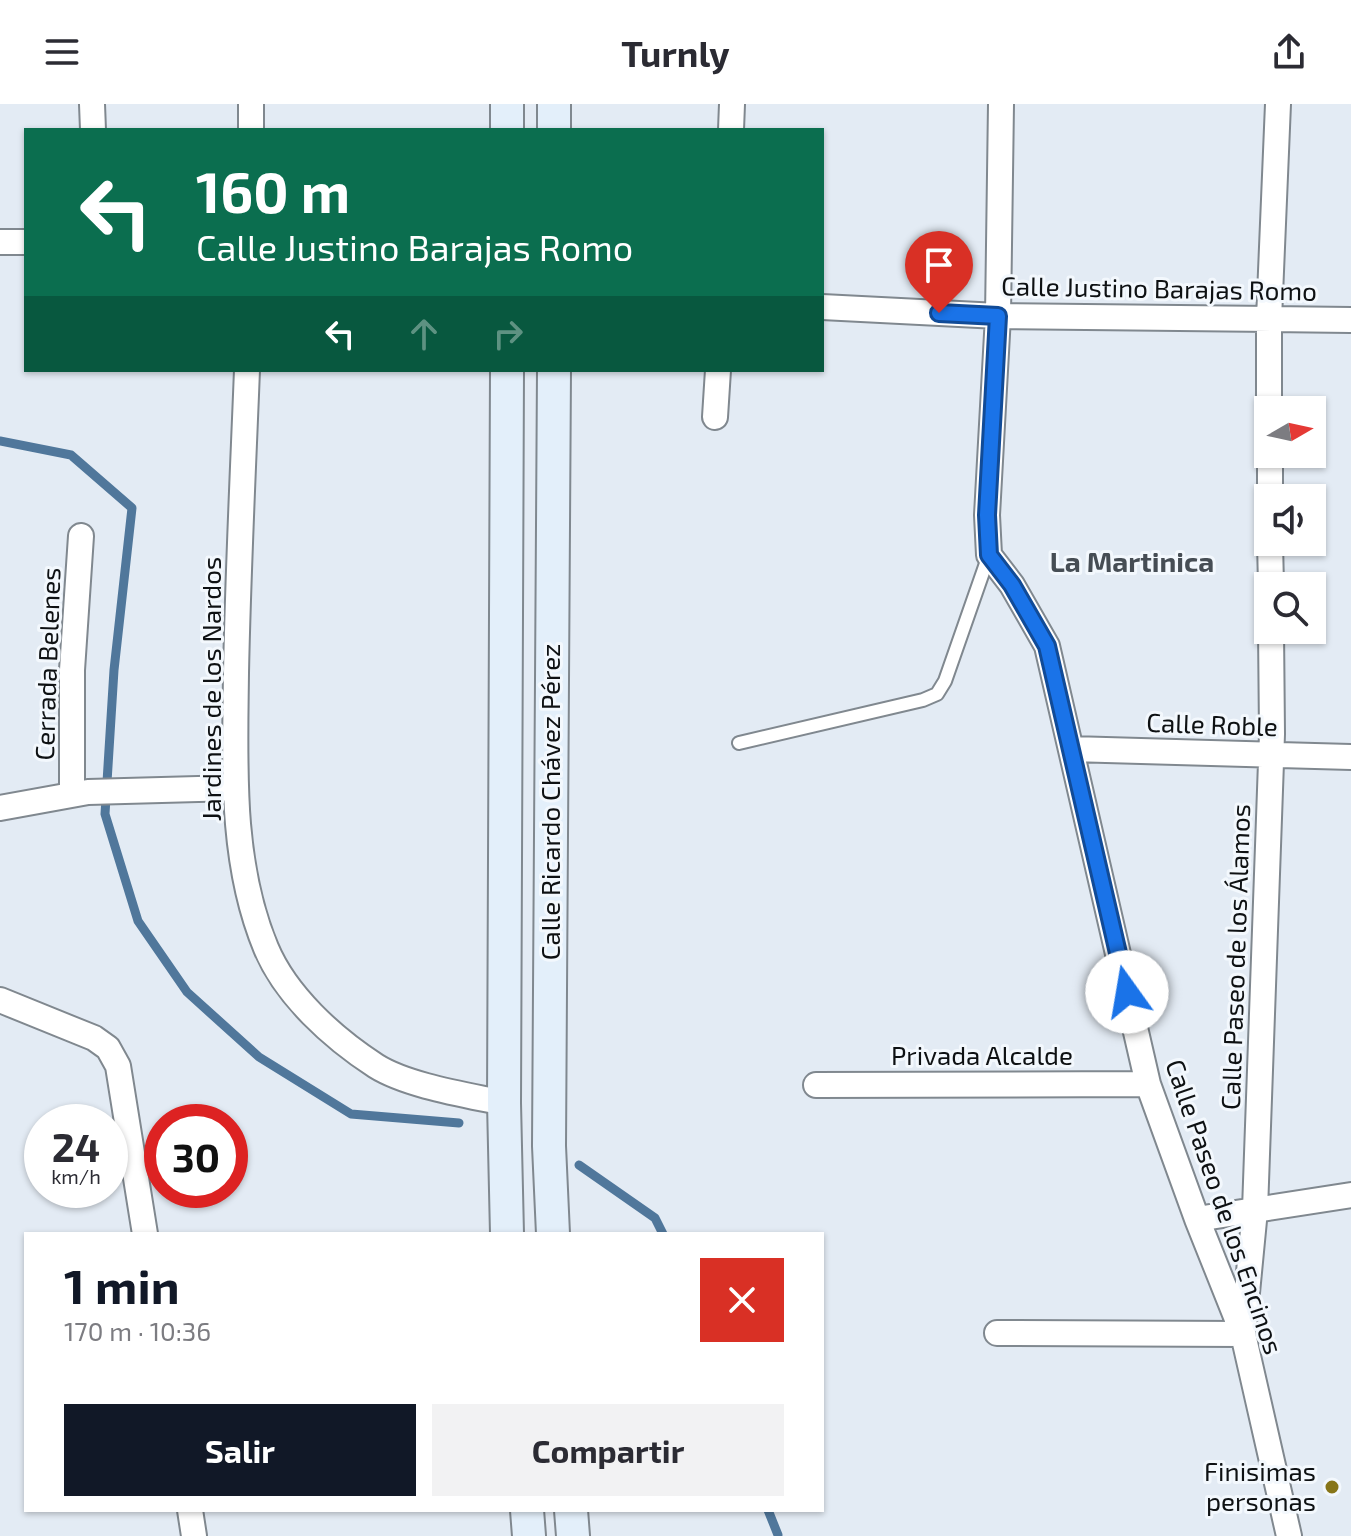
<!DOCTYPE html>
<html lang="es">
<head>
<meta charset="utf-8">
<style>
	body { margin:0; font-family:"Exo 2",sans-serif; background:#f2f2f3; color:#2b2b33; height:100vh; display:flex; flex-direction:column; font-size:30px; white-space:nowrap }
	* { box-sizing:border-box; margin:0 }
	p { font-size:26px; color:#7c7c81 }
	.icon { flex:none; width:44px; height:44px; fill:none; stroke:currentColor; stroke-width:2; stroke-linecap:round; stroke-linejoin:round }
	.map { position:relative; flex:1; overflow:hidden }
	.details { position:absolute; left:24px; top:1128px; width:800px; height:280px; display:flex; flex-direction:column; background:#fff; border-radius:0px; box-shadow:0 2px 6px #0004 }
	.details>* { flex:none }
	.top-card { position:absolute; left:24px; top:24px; width:800px; height:244px; border-radius:0px; box-shadow:0 2px 6px #0004; background:#0b6e4f; color:#fff; overflow:hidden }
	.needle { width:52px; rotate:81deg }
	.controls { position:absolute; left:1254px; top:292px; display:grid; gap:16px }
	.controls a { display:grid; place-items:center; width:72px; height:72px; border-radius:0px; background:#fff; box-shadow:0 2px 6px #0004; font-size:40px }
	.speed { position:absolute; left:24px; top:1000px; display:flex; gap:16px; font-size:40px; font-weight:700; text-align:center }
	.speed>* { display:grid; place-content:center; width:104px; height:104px; border-radius:50%; background:#fff; box-shadow:0 2px 6px #0004; line-height:1 }
	.speed small { font-size:20px; font-weight:400 }
	.speed .limit { border:12px solid #d22; background:#fff; color:#111 }
	.pin { position:absolute; display:grid; place-items:center; width:68px; height:68px; color:#fff; margin:-82px -34px; border-radius:50% 50% 50% 0; rotate:-45deg; box-shadow:0 0 8px #0007 }
	.pin .icon { rotate:45deg }
	.me { position:absolute; width:88px; margin:-44px; rotate:347deg; stroke-linejoin:round; filter:drop-shadow(0 0 6px #0008) }
	.turn { display:flex; align-items:center; gap:28px; height:168px; padding:0 40px; font-size:36px }
	.turn .icon { width:104px; height:104px; stroke-width:2.5 }
	.turn b { display:block; font-size:56px; line-height:68px }
	.lanes { display:flex; align-items:center; height:76px; padding:0 40px; background:#0003; justify-content:center; gap:40px; direction:ltr }
	.lanes .off { opacity:.35 }
	.round { display:grid; place-items:center; flex:none; width:84px; height:84px; border-radius:0px; background:#f2f2f3 }
	.summary { display:flex; align-items:center; justify-content:space-between; height:136px; padding:0 40px }
	h1 { font-size:48px; font-weight:700; line-height:60px; color:#111827 }
	.cta { display:flex; gap:16px; margin-top:auto; padding:16px 40px }
	.cta a { flex:1; height:92px; border-radius:0px; background:#111827; color:#fff; font-size:32px; font-weight:700; line-height:92px; text-align:center }
	.cta a+a { background:#f2f2f3; color:#2b2b33 }
	header { display:flex; justify-content:space-between; align-items:center; height:104px; padding:0 40px; background:#fff; font-size:36px; font-weight:700 }
	.map>svg:first-child { display:block }
	.lines { fill:none; stroke-linecap:round; stroke-linejoin:round }
	.stream { stroke:#50779b; stroke-width:9 }
	.lane-casing { stroke:#80888f; stroke-width:16 }
	.street-casing { stroke:#80888f; stroke-width:28 }
	.secondary-casing { stroke:#80888f; stroke-width:36 }
	.lane { stroke:#fff; stroke-width:12 }
	.street { stroke:#fff; stroke-width:24 }
	.secondary { stroke:#e3effa; stroke-width:32 }
	.route-casing { stroke:#114b97; stroke-width:20 }
	.route { stroke:#1a73e8; stroke-width:14 }
	.poi-dot { fill:#877518; stroke:#f3f8fd; stroke-width:3 }
	.labels { text-anchor:middle; stroke-width:6; stroke-linejoin:round; paint-order:stroke }
	.street-label { font-size:26px; fill:#0e1113; stroke:#f3f8fd }
	.poi-label { font-size:26px; fill:#0e1113; stroke:#f3f8fd; text-anchor:end }
	.neighbourhood-label { font-size:28px; font-weight:bold; fill:#464d54; stroke:#f3f8fd }
</style>
</head>
<body>
<header><svg class="icon" aria-label="menu" viewBox="0 0 24 24"><path d="M4 6h16M4 12h16M4 18h16"/></svg>Turnly<svg class="icon" aria-label="share" viewBox="0 0 24 24"><path d="M12 15V3M7 8l5-5 5 5M5 13v7h14v-7"/></svg></header>
<div class="map">
<svg width="1351" height="1432" viewBox="0 0 1351 1432">
	<rect width="100%" height="100%" fill="#e3ebf4"/>
	<g class="lines">
		<path class="stream" d="M0,337L71,351L132,404L114,566L105,710L138,817L187,888L259,953L351,1010L459,1019
			M579,1061L655,1114L663,1130
			M768,1406L778,1431"/>
		<defs>
			<path id="lane" d="M739,639L923,596L937,590L945,577L989,451"/>
			<path id="street" d="M92,0L93,26
				M251,0V26
				M1001,0L998,212L987,411L989,451L1012,481L1047,542L1148,980L1197,1115L1243,1230L1289,1432
				M731,26L732,0
				M0,138H26
				M822,203L998,212L1351,216
				M247,266C243,367 238,468 236,569C235,660 230,758 266,844C286,892 333,934 376,962C408,982 467,991 504,999
				M1269,306V215L1278,0
				M715,313L718,266
				M1270,350V394
				M1270,438L1271,482
				M1071,645L1351,653
				M72,689V566L81,432
				M0,704L88,688L235,684
				M0,896L94,934L108,944L118,962L145,1130
				M816,981L1148,980
				M1197,1115L1351,1091
				M997,1229L1243,1230L1255,1106L1272,630L1271,526
				M190,1406L194,1432"/>
			<path id="secondary" d="M507,0V26
				M554,0V26
				M507,266L504,999L507,1130
				M553,1130L549,1042L554,266
				M527,1406L529,1432
				M571,1406L573,1432"/>
		</defs>
		<use href="#lane" class="lane-casing"/>
		<use href="#street" class="street-casing"/>
		<use href="#secondary" class="secondary-casing"/>
		<use href="#lane" class="lane"/>
		<use href="#street" class="street"/>
		<use href="#secondary" class="secondary"/>
	</g>
	<g class="lines">
		<defs>
			<path id="route" d="M939,209L998,212L987,411L989,451L1012,481L1047,542L1127,888"/>
		</defs>
		<use href="#route" class="route-casing"/>
		<use href="#route" class="route"/>
	</g>
	<circle class="poi-dot" cx="1332" cy="1383" r="8"/>
	<g class="labels">
		<g class="street-label">
			<text transform="translate(1159 185) rotate(1)" y="9">Calle Justino Barajas Romo</text>
			<text transform="translate(48 560) rotate(-88)" y="9">Cerrada Belenes</text>
			<text transform="translate(212 585) rotate(-90)" y="9">Jardines de los Nardos</text>
			<text transform="translate(1212 621) rotate(2)" y="9">Calle Roble</text>
			<text transform="translate(551 698) rotate(-90)" y="9">Calle Ricardo Chávez Pérez</text>
			<text transform="translate(1236 853) rotate(-88)" y="9">Calle Paseo de los Álamos</text>
			<text x="982" y="961">Privada Alcalde</text>
			<text transform="translate(1224 1103) rotate(71)" y="9">Calle Paseo de los Encinos</text>
		</g>
		<g class="poi-label">
			<text x="1316" y="1377">Finisimas<tspan x="1316" dy="30">personas</tspan></text>
		</g>
		<g class="neighbourhood-label">
			<text x="1132" y="468">La Martinica</text>
		</g>
	</g>
</svg>
<div class="controls">
<a><svg class="needle" viewBox="-14 -14 28 28"><path d="M0-13l5 13h-10z" fill="#e53935"/><path d="M0 13l5-13h-10z" fill="#7c7c81"/></svg></a>
<a><svg class="icon" aria-label="sound" viewBox="0 0 24 24"><path d="M4 9h4l5-4v14l-5-4H4zM17 9q2 3 0 6"/></svg></a>
<a><svg class="icon" aria-label="search" viewBox="0 0 24 24"><circle cx="10" cy="10" r="6"/><path d="M15 15l6 6"/></svg></a>
</div>
<div class="speed"><div>24<small>km/h</small></div><div class="limit">30</div></div>
<div class="pin" style="left:939px;top:209px;background:#d93025"><svg class="icon" aria-label="arrive" viewBox="0 0 24 24"><path d="M6 21V4h12l-3 4 3 4H6"/></svg></div>
<svg class="me" style="left:1127px;top:888px" viewBox="-20 -20 40 40"><circle r="19" fill="#fff"/><path d="M0-13L10 11 0 6-10 11z" fill="#1a73e8"/></svg>
<div class="top-card">
<div class="turn"><svg class="icon" aria-label="left" viewBox="0 0 24 24"><path d="M17 20v-9H6M10 6l-5 5 5 5"/></svg><div><b>160 m</b>Calle Justino Barajas Romo</div></div>
<div class="lanes"><svg class="icon" aria-label="left" viewBox="0 0 24 24"><path d="M17 20v-9H6M10 6l-5 5 5 5"/></svg><svg class="icon off" aria-label="ahead" viewBox="0 0 24 24"><path d="M12 20V5M6 11l6-6 6 6"/></svg><svg class="icon off" aria-label="right" viewBox="0 0 24 24"><path d="M7 20v-9h11M14 6l5 5-5 5"/></svg></div>
</div>
<section class="details">
<div class="summary"><div><h1>1 min</h1><p>170 m · 10:36</p></div><a class="round" style="background:#d93025;color:#fff"><svg class="icon" aria-label="close" viewBox="0 0 24 24"><path d="M6 6l12 12M18 6L6 18"/></svg></a></div>
<div class="cta"><a>Salir</a><a>Compartir</a></div>
</section>
</div>
</body>
</html>
